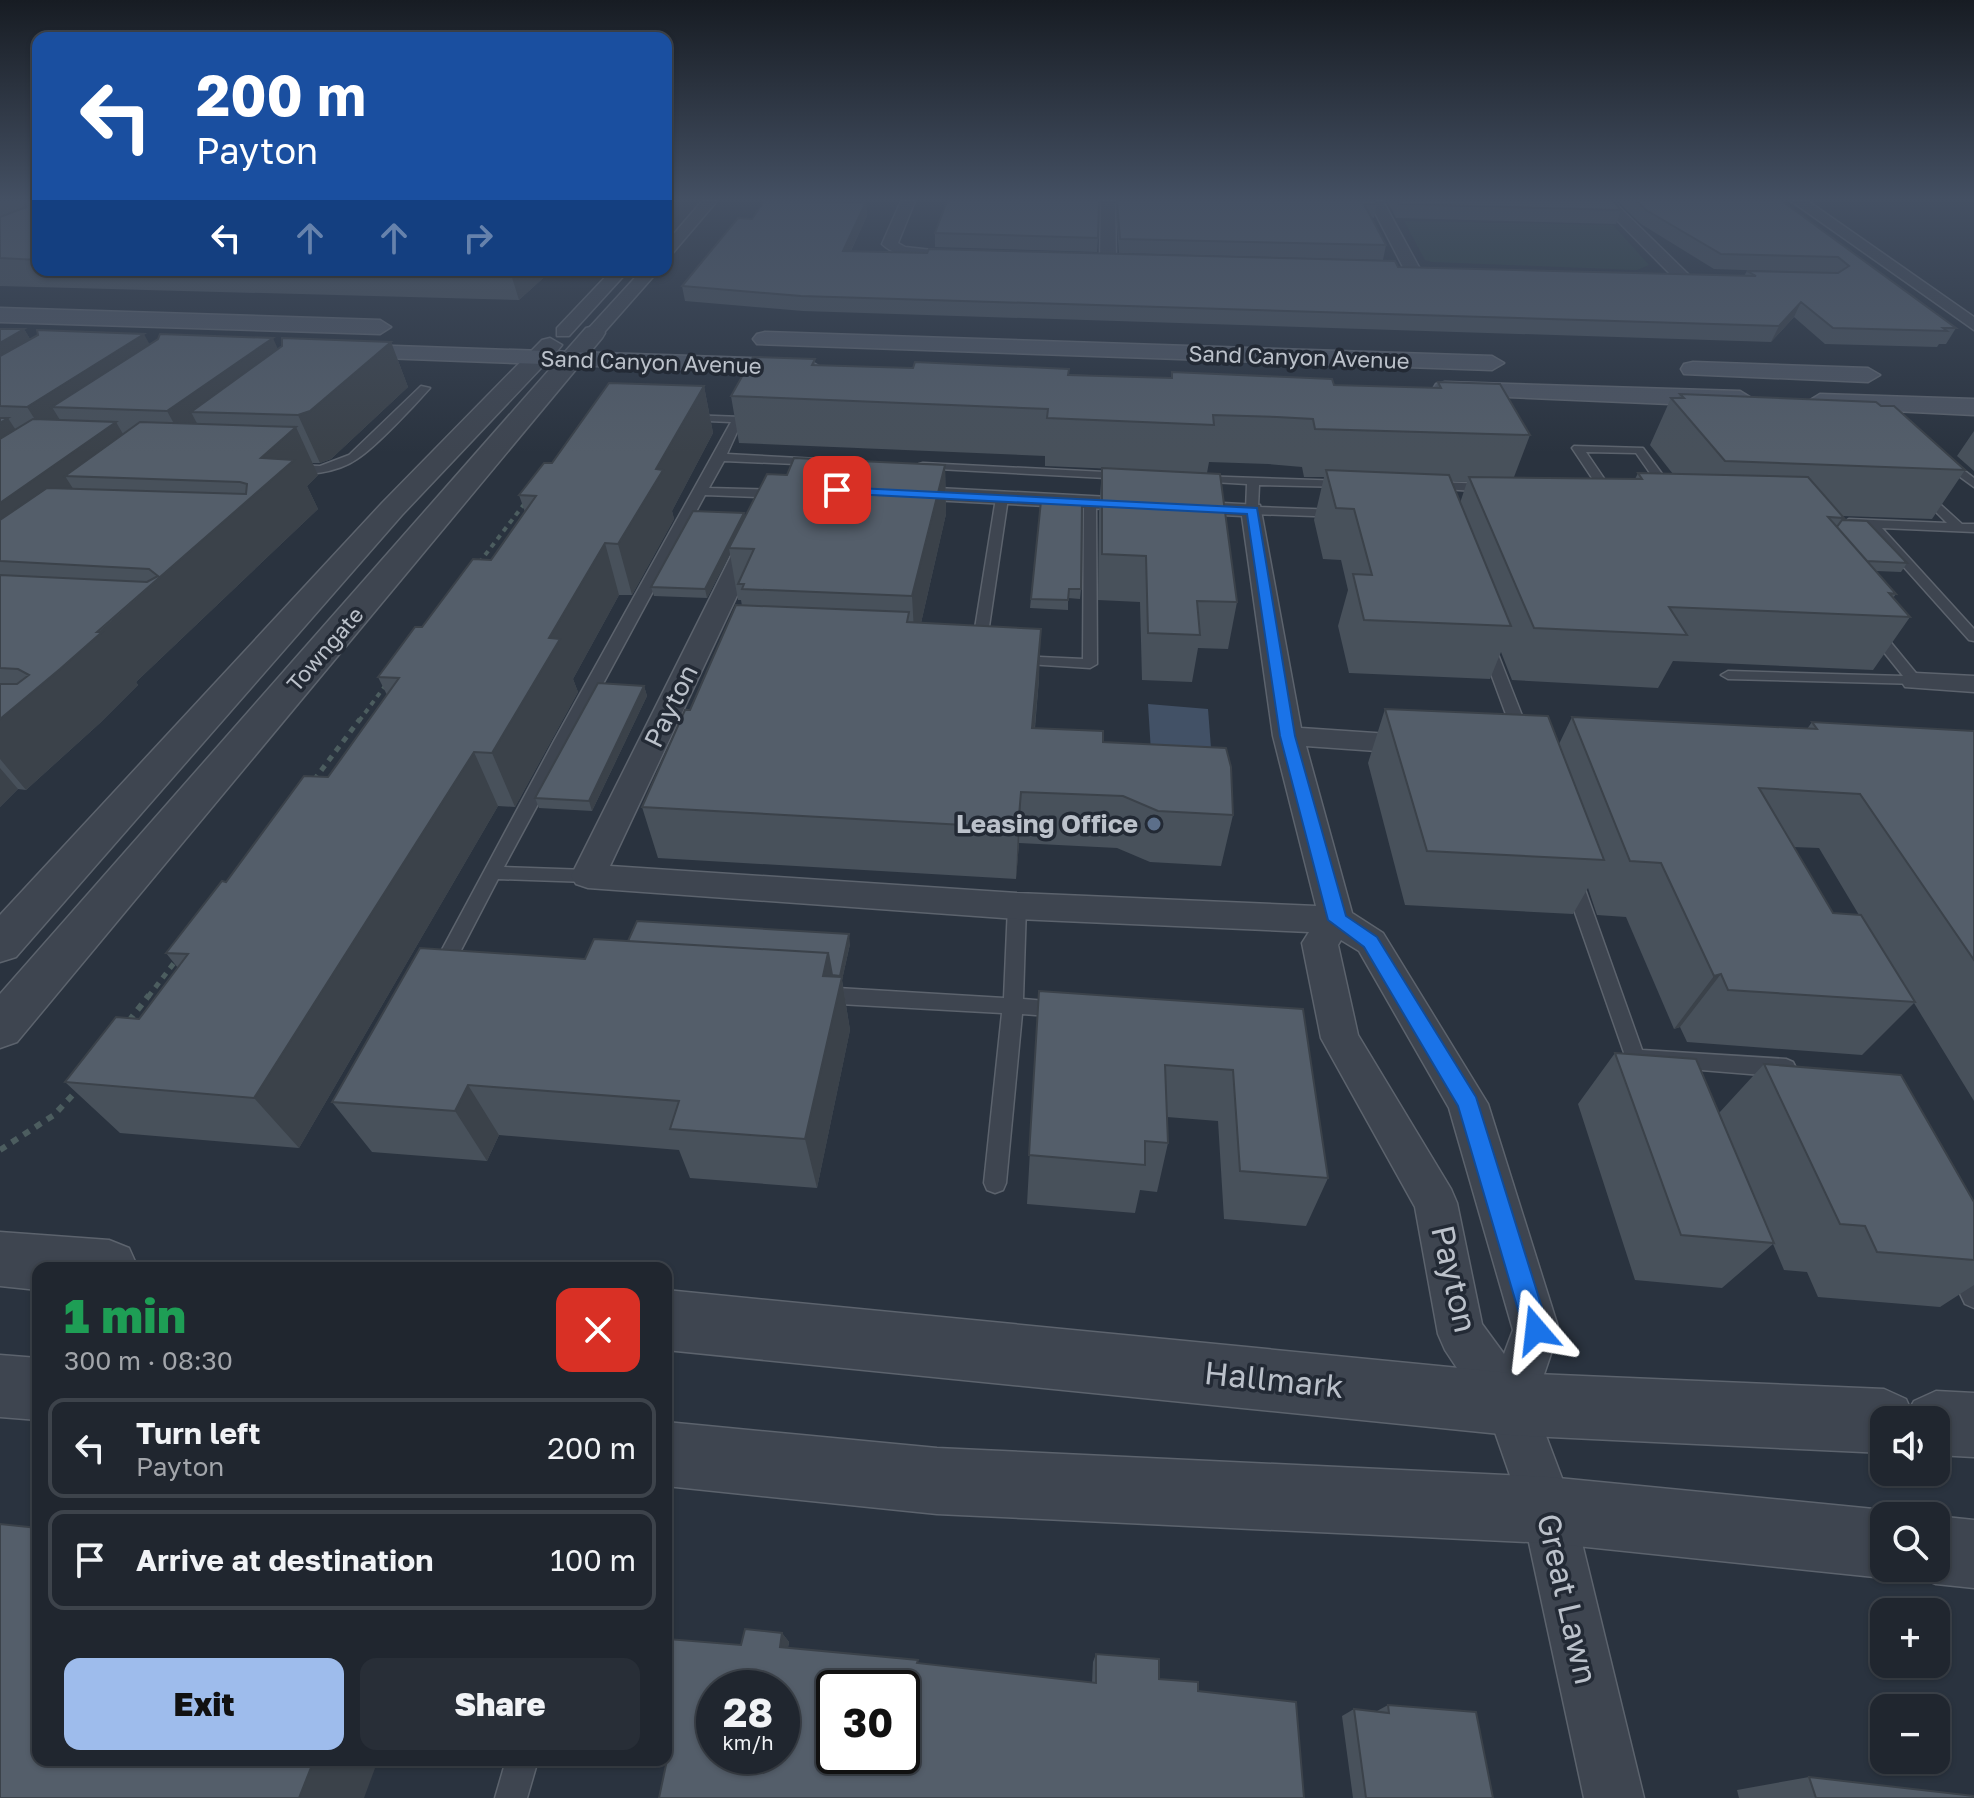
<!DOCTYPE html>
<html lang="en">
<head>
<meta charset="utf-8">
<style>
	body { margin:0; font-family:"Golos Text",sans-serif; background:#282e37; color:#f1f3f6; height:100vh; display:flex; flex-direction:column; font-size:30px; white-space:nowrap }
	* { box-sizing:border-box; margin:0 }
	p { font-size:26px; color:#a2a5aa }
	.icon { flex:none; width:44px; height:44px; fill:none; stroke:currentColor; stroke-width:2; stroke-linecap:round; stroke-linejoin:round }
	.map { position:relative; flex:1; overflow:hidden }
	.sheet { position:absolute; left:32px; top:1262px; width:640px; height:504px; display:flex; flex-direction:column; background:#20262f; border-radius:16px; box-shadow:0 2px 6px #0004,0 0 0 2px #3d434b }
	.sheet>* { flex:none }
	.top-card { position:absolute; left:32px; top:32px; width:640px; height:244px; border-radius:16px; box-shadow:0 2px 6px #0004,0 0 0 2px #3d434b; background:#1a4fa0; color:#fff; overflow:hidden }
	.fabs { position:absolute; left:1870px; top:1406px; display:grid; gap:16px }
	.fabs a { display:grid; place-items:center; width:80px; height:80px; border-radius:16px; background:#20262f; box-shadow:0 2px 6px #0004,0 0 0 2px #3d434b; font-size:40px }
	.speed { position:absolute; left:696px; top:1670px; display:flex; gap:16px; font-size:40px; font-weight:700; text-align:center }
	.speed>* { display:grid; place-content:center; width:104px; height:104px; border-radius:50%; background:#20262f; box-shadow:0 2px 6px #0004,0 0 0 2px #3d434b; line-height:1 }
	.speed small { font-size:20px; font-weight:400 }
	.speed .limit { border:4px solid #111; border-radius:12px; background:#fff; color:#111 }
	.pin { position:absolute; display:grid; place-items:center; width:68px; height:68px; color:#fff; margin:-34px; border-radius:16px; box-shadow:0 4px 12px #0006 }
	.me { position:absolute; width:88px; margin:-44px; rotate:343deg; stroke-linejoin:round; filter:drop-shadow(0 0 6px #0008) }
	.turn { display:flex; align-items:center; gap:28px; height:168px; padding:0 32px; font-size:36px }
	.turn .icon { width:104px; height:104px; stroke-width:2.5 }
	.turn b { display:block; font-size:56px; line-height:68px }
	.lanes { display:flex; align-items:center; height:76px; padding:0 32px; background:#0003; justify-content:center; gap:40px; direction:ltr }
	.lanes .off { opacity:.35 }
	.round { display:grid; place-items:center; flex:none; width:84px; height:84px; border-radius:16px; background:#282e37 }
	.head { display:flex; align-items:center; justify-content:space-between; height:136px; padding:0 32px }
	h1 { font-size:48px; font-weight:800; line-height:60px; color:#1e9e55 }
	.cta { display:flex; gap:16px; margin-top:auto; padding:16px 32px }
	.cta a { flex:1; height:92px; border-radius:16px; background:#9ebcec; color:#111; font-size:32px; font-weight:800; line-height:92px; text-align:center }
	.cta a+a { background:#282e37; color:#f1f3f6 }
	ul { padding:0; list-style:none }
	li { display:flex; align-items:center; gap:24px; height:100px; margin:0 16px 12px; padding:0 16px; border:4px solid #3d434b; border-radius:16px }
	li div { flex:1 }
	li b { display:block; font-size:30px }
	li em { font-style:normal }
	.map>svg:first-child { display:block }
	.green { fill:#2d4041 }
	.water { fill:#425166 }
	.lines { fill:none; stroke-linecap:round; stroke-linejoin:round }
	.service-casing { stroke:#5c636d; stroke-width:3 }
	.minor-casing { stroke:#5c636d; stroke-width:3 }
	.tertiary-casing { stroke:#5c636d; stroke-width:3 }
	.secondary-casing { stroke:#5c636d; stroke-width:3 }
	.path-far3 { stroke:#4c5d5f; stroke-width:3; stroke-dasharray:4 4; stroke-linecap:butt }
	.path-far2 { stroke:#4c5d5f; stroke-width:4; stroke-dasharray:5 5; stroke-linecap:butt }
	.path-far1 { stroke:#4c5d5f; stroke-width:5; stroke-dasharray:6 6; stroke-linecap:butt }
	.path { stroke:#4c5d5f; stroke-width:6; stroke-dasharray:7 7; stroke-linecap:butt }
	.service { fill:#3e4550; fill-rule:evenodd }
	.minor { fill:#3e4550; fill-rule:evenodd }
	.tertiary { fill:#3e4550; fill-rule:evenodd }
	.secondary { fill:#4d5562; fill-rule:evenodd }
	.wall { fill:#48515b; fill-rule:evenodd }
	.shaded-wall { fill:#3b424a }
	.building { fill:#545e6a; stroke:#3b424a; stroke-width:2; fill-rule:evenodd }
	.route { fill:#1a73e8; stroke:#114b97; stroke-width:2 }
	.service-dot { fill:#5c6f8a; stroke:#232a35; stroke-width:3 }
	.labels { text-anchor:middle; stroke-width:7; stroke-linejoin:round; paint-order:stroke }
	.far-street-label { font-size:22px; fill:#bbc1ca; stroke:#232a35 }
	.street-label { font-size:26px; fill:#bbc1ca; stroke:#232a35 }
	.poi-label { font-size:26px; font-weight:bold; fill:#bbc1ca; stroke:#232a35; text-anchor:end }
	.near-street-label { font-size:32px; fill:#bbc1ca; stroke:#232a35 }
</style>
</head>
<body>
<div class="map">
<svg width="1974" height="1798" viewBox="0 0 1974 1798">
	<rect width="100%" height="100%" fill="#2a333f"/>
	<path class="green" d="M1404,221L1613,225L1649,265L1637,270L1432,262L1425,260Z"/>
	<path class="water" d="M1148,704L1208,709L1214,787L1153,783Z"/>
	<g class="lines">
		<defs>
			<path id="service" d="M421,386L430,388C415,405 375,448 357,459C340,471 302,480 284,468L290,465L320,466L349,455Z
				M688,415L742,417L743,419L727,454L818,459L824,462L818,465L724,461L709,488L780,490L786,494L780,498L705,495L504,867L588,870L597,876L588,882L498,879L447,977H433L430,972L554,741L731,422L684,420V416Z
				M1574,446L1643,448L1676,493L1666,496L1636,453L1586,452L1618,499L1608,502L1572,448Z
				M1941,459H1949L1974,478V487L1941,463Z
				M923,463L1125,473L1131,476L1125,479L919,468V464Z
				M1199,476L1346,481L1352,484L1346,487L1259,485L1258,507L1339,510L1345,514L1343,517L1252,514L1246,510L1247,484L1195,481L1193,479Z
				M1432,482L1490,484L1496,488L1490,492L1428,488V484Z
				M1921,487L1962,524H1974V532L1882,528L1974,629V641L1969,640L1868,527H1849L1843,523L1849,519L1947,523L1915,491Z
				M1002,494L1008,498L986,647L979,651L972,647L996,498Z
				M1090,498L1096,502L1097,664L1090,668L1013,663L1011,660L1018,656L1083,659L1084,502Z
				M1874,627L1879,628L1920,678V684L1728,679L1721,675L1728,671L1903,676L1867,631Z
				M1487,640L1494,644L1530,736L1527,739L1522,741L1514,736L1480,644Z
				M1573,875L1582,881L1642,1050L1786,1059L1793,1062L1796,1068L1793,1074L1786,1077L1628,1064L1564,881Z
				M1017,899L1026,906L1023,999L1070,1003L1073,1009L1070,1015L1063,1017L1022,1014L1006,1183L1003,1190L995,1193L987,1190L984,1183L1002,1013L821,1003L814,1000L811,995L814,990L821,987L1004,998L1008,906Z
				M1959,1255L1967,1258L1974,1271V1308L1965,1304L1947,1266L1951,1258Z
				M506,1760H538L527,1798H495Z"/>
			<path id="minor" d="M702,201H717L671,255L666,257V243Z
				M901,201H915L898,243L905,247L959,253V259C938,263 898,260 882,244Z
				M1101,201H1115L1116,260L1108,265L1100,260Z
				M1369,201H1383L1420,269L1418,272L1404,269Z
				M1598,201H1613L1688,274V280H1676Z
				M1791,201H1808L1974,317V330Z
				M612,270H629L569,336H557V328Z
				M642,270H659L600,337H588V329Z
				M900,486L1260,505L1301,728L1419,736L1429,738L1434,745L1429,752L1419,754L1306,746L1352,913L1383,933L1488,1104L1559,1330L1534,1404L1574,1510L1644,1798H1584L1522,1510L1490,1418L1445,1350L1438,1334L1415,1207L1321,1038L1302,943L1309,932L1017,919L588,888L576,884L571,876L742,534L754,527L766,534L610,866L1017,893L1316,906L1273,736L1242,516L892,498L889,493L892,488ZM1341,940L1359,951L1449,1108L1513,1330L1504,1354L1482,1324L1457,1203L1451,1189L1358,1035L1338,945Z
				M1915,673L1974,676V692L1905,687L1901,681L1905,675Z"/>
			<path id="tertiary" d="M594,326L602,328L605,333L602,338L17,1042L0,1048V994L586,328Z
				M550,338L562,345L558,350L402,515L16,957L0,962V915L382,503L542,340Z
				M0,1232L109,1240L129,1248L138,1268H38V1290L0,1286Z
				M666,1290L1510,1373L1884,1389L1906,1399L1910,1408L1914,1401L1936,1391L1974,1393V1457L1936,1455V1420H1884V1453L1510,1435L666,1350Z
				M0,1355L38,1358V1420L0,1417Z
				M666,1422L937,1448L1548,1477L1884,1510L1899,1516H1884V1568H1908L1884,1578L1548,1543L937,1514L666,1486Z
				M1936,1516L1974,1520V1588L1936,1584L1912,1574L1909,1568H1936Z"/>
			<path id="secondary" d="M0,308L380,320L391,327L380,334L0,322Z
				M765,332L1492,356L1504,363L1492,370L757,344L753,339L757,334Z
				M337,344L808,360L820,367L808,374L329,356L325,351Z
				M1693,362L1868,368L1880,375L1868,382L1684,374L1681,369L1684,364Z
				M1445,382L1740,391L1753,399L1740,407L1436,394L1433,389L1436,384Z
				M1820,394L1974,399V415L1811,407L1807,402Z"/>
		</defs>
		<use href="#service" class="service-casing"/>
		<use href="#minor" class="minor-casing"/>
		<use href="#tertiary" class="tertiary-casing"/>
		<use href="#secondary" class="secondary-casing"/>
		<path class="path-far3" d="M523,505L526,501"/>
		<path class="path-far2" d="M479,563L525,503
			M359,721L385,686"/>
		<path class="path-far1" d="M314,780L360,719
			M148,997L177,959"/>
		<path class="path" d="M129,1021L149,995
			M0,1150L54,1115L80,1087"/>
		<use href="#service" class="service"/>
		<use href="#minor" class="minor"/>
		<use href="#tertiary" class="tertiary"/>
		<use href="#secondary" class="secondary"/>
	</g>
	<path class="wall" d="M0,201H38V270H552L519,300L0,286Z
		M1115,201H1376L1377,204L1374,218L1371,217L1386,245L1383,260L1119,253Z
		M1387,201H1613L1621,210L1616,224L1396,218Z
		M1617,201H1782L1956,328L1946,344H1939L1937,347L1825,344L1794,317L1771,342L803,311L685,301L682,286L752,219L866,202L867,216L851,251L1398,267L1744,276L1747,271L1831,273L1714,269L1641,224Z
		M935,233L1098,238L1097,252L935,247Z
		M0,329H24L30,339L278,349L391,342L408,387L331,459L320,463H312L318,475L307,486L318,509L136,682L138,685L100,723L26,790L18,789L0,807Z
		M815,359V365L1171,378L1172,372L1334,385L1436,388L1438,382L1530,435L1514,477L1635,479L1638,473L1673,474L1650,445L1671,398H1678L1680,394L1965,470L1932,519L1842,516L1844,518L1842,520L1907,563L1901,572L1876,571L1896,594L1893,598L1910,617L1873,670L1673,661L1658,688L1512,680L1501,652L1490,679L1349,673L1338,626L1348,590L1341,560L1323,559L1314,520L1324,477H1304L1302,467L1268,464L1209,462L1207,473L1045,466V456L739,443L731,396ZM1451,481L1467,482L1460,503Z
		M704,386L713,433L672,511L674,519L632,595H619L573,679L578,692L515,807L498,806L299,1148L120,1133L65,1082L139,1019L178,968L166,953L226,882L328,777L387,695L378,677L422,627L491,560L525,512L519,495L552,463Z
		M1974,431V471L1957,456Z
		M945,465L946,514L921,623L1039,679L1035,728L1103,742L1233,815L1221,866L1150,862L1117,848L1019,843L1016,879L658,858L642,807L742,606L741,600H738L730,554L707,598L654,596L651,587L744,513L745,517L787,475Z
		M1102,468L1237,602L1228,649L1198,648L1192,682L1142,680L1140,602L1098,600L1099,512Z
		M1041,501L1081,589L1080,599L1068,598V610L1030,608Z
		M644,686L647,696L592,811L539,808L535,798Z
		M1385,709L1559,744L1572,717L1807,729L1812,722L1974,731V1101L1914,1003L1862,1055L1687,1042L1680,1027L1674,1029L1626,917L1597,915L1588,888L1573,914L1405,905L1368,763ZM1793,847L1819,848L1859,915L1833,913Z
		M628,941L850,944L842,980L850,1030L817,1188L690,1178L679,1150L499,1135L487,1161L372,1152L332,1102L585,959Z
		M1039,991L1303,1009L1328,1178L1306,1226L1224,1219L1218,1121L1167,1117L1168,1143L1157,1192L1140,1190L1135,1213L1027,1204Z
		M1615,1053L1719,1113L1764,1064L1974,1202V1285L1940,1307L1818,1297L1807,1272L1784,1270L1773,1244L1722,1288L1635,1280L1578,1104Z
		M782,1633L789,1642L788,1648L1092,1683L1093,1662L1096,1654L1159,1679L1198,1691L666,1745V1646L741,1645Z
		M1388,1705L1493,1798H1353L1342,1716L1354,1709L1377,1711Z
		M1809,1777L1974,1798H1739L1737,1790Z"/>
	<path class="shaded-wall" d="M866,202L867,216L844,265L843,251Z
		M512,270H552L519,300L510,271Z
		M1801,302L1794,317L1771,342L1779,326Z
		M24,329L51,374L0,404V343Z
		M144,334L168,378L52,407L74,443L57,454L27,407Z
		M273,338L293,383L191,412L209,446L193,458L167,411Z
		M391,342L408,387L331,459L320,463L298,415Z
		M704,386L713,433L672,511L674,519L632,595L618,544L656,469Z
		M8,418L39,466L0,493V423Z
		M116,422L144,470L65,476L88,512L0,561V503Z
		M296,427L318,475L307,486L318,509L136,682L138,685L100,723L26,790L0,759V719L272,479L261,458Z
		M945,465L946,514L915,649L912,596Z
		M744,513L746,522L729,548L730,554L707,598L705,589Z
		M605,543L619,595L573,679L578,692L515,807L492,753L549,638Z
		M1041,629L1039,679L1030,779L1032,728Z
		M644,686L647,696L592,811L589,801Z
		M474,752L498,806L299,1148L254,1098Z
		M0,768L18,789L0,807Z
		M1021,792L1019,843L1016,879L1018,828Z
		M849,934L850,944L842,980L850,1030L817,1188L805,1139L823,976L828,953L836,1003L841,982L840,976Z
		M1721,974L1680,1027L1674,1029L1714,976Z
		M468,1085L499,1135L487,1161L455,1111Z
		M782,1633L789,1642L786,1655L780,1647Z
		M314,1760H378L364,1798H299Z"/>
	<path class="building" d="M25,201H38V260L0,258V217L26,207Z
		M764,201L866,202L843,251L927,253L929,249L1395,261L1398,267L1756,276L1747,271L1838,273L1849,266L1838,257L1721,254L1646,210L1636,201H1782L1956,328H1943L1947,331L1833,328L1801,302L1779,326L801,296L682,286L738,218L752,219Z
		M947,201H1099L1098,238L935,233Z
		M1117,201H1376L1377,204H1364L1386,245L1120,239Z
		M1397,201H1613L1621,210L1399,204Z
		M462,270H512L510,271Z
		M0,329H24L0,343Z
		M37,330L144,334L27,407L0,406V356L38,335Z
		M160,334L273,338L167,411L52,407L158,339Z
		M282,338L391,342L310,411L298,415L191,412L282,346Z
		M753,357L815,359L812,365L913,368L915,362L1069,369L1068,375L1172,378V372L1332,379L1334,385L1441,388L1438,382L1500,384L1530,435L1315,429L1313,419L1277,417L1213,415L1214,425L1047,418L1048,409L731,396Z
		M609,383L704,386L656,469L663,470L618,544L605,543L549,638L560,639L492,753L474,752L254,1098L65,1082L116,1017L139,1019L188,954L166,953L222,881L226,882L304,776L328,777L399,678L378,677L415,627H422L473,559L491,560L536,496L519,495L544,463H552Z
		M1680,394L1876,402L1881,406H1894L1965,470L1725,461L1671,398H1684Z
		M0,418H8L0,423Z
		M33,419L116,422L0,503V439Z
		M140,422L296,427L261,458L294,460L97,632H102L60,669L0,719V684H17L29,675L18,669L0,668V575L147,582L158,576L149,569L0,561V520L47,488L246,494L247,484L240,482L65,476Z
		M794,458L945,465L912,596L742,589L744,584H738L754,549L729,548L767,474L787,475Z
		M1102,468L1220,474L1237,602L1197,601L1200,635L1148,633L1146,556L1102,554Z
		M1326,470L1449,475L1511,626L1364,620L1353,574L1372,575L1354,509L1336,508Z
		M1638,473L1808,477L1844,518L1828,517L1896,594L1889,593L1910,617L1669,607L1687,635L1534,628L1469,477L1642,479Z
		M1041,501L1082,502L1081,589H1069L1068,600L1031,599Z
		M693,511L744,513L705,589L651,587Z
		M1842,520L1867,521L1907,563L1867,561L1837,527Z
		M736,605L909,612L907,622L1041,629L1032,728L1103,731V742L1226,748L1231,767L1233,815L1158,811L1123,796L1021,792L1018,828L642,807L685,710H690Z
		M598,683L644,686L589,801L535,798Z
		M1385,709L1548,716L1604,860L1427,851Z
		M1572,717L1817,729L1812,722L1974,731V960L1860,794L1759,788L1833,913L1861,915L1915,1002L1728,990L1721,974L1714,976L1661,863L1630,861Z
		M637,921L849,934L840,976L832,975L828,953L628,941Z
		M594,939L828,953L823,976L842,977L805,1139L670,1129L679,1101L468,1085L455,1111L332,1102L420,948L585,959Z
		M1039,991L1303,1009L1328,1178L1240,1171L1233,1070L1165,1065L1168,1143L1145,1141V1165L1029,1155Z
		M1615,1053L1696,1059L1774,1243L1681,1235Z
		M1764,1064L1901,1075L1974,1202V1260L1877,1252L1865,1226L1840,1224Z
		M0,1524L38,1528V1760H314L299,1798H0Z
		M745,1629L782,1633L780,1647L918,1660L917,1663L1096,1683V1654L1159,1659V1679L1198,1682V1691L1296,1702L1304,1798H659L671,1741H666V1646L668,1639L741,1645ZM714,1688H782V1756H714ZM834,1688H902V1756H834Z
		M1388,1705L1476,1712L1493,1798H1366L1354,1709L1389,1713Z
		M1809,1777L1974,1796V1798H1816Z"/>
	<linearGradient id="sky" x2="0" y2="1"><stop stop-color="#171c23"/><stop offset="0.44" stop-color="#445063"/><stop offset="1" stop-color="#445063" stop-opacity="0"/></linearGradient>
	<rect width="1974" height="453" fill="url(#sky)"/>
	<path class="route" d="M837,487L1257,508L1295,736L1346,916L1377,937L1476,1097L1549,1330L1545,1339L1536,1342L1527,1339L1524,1330L1458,1106L1364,947L1328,920L1280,736L1247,514L833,493L831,490Z"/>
	<circle class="service-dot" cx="1154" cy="824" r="8"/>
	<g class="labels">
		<g class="far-street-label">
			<text transform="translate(1299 357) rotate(2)" y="8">Sand Canyon Avenue</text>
			<text transform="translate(651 362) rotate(2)" y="8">Sand Canyon Avenue</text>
			<text transform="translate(325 649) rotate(-49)" y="8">Towngate</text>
		</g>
		<g class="street-label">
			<text transform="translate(671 706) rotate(-64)" y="9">Payton</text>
		</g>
		<g class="poi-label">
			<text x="1138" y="833">Leasing Office</text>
		</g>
		<g class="near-street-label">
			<text transform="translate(1454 1279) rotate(77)" y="11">Payton</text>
			<text transform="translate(1274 1380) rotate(6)" y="11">Hallmark</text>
			<text transform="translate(1567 1599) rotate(77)" y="11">Great Lawn</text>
		</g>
	</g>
</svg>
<div class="fabs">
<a><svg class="icon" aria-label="sound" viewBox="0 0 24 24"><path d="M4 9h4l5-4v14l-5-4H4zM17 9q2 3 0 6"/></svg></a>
<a><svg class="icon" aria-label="search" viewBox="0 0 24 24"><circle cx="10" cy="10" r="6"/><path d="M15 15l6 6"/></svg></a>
<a>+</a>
<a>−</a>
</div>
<div class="speed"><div>28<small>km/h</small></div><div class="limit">30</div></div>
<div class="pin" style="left:837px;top:490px;background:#d93025"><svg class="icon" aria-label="arrive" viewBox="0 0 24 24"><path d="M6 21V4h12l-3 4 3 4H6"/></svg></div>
<svg class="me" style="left:1536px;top:1330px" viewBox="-20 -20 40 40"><path d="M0-17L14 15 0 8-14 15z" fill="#1a73e8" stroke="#fff" stroke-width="4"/></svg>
<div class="top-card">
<div class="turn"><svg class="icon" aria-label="left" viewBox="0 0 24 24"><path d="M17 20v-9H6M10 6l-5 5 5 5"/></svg><div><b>200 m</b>Payton</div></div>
<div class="lanes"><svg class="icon" aria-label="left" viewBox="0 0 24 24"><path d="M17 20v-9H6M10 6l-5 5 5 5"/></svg><svg class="icon off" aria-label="ahead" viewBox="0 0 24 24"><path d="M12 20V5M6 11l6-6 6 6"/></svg><svg class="icon off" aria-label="ahead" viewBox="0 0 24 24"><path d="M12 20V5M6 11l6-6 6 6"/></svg><svg class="icon off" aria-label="right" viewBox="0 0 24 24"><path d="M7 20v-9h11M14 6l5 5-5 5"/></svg></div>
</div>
<section class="sheet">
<div class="head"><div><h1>1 min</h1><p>300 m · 08:30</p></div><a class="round" style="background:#d93025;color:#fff"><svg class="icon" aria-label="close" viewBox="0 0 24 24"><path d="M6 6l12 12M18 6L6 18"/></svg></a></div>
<ul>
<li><svg class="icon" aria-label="left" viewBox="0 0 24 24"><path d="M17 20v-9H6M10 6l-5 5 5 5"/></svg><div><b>Turn left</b><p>Payton</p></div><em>200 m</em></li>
<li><svg class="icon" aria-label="arrive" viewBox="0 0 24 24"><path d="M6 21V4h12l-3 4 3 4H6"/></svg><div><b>Arrive at destination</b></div><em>100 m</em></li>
</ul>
<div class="cta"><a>Exit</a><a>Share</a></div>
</section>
</div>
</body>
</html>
